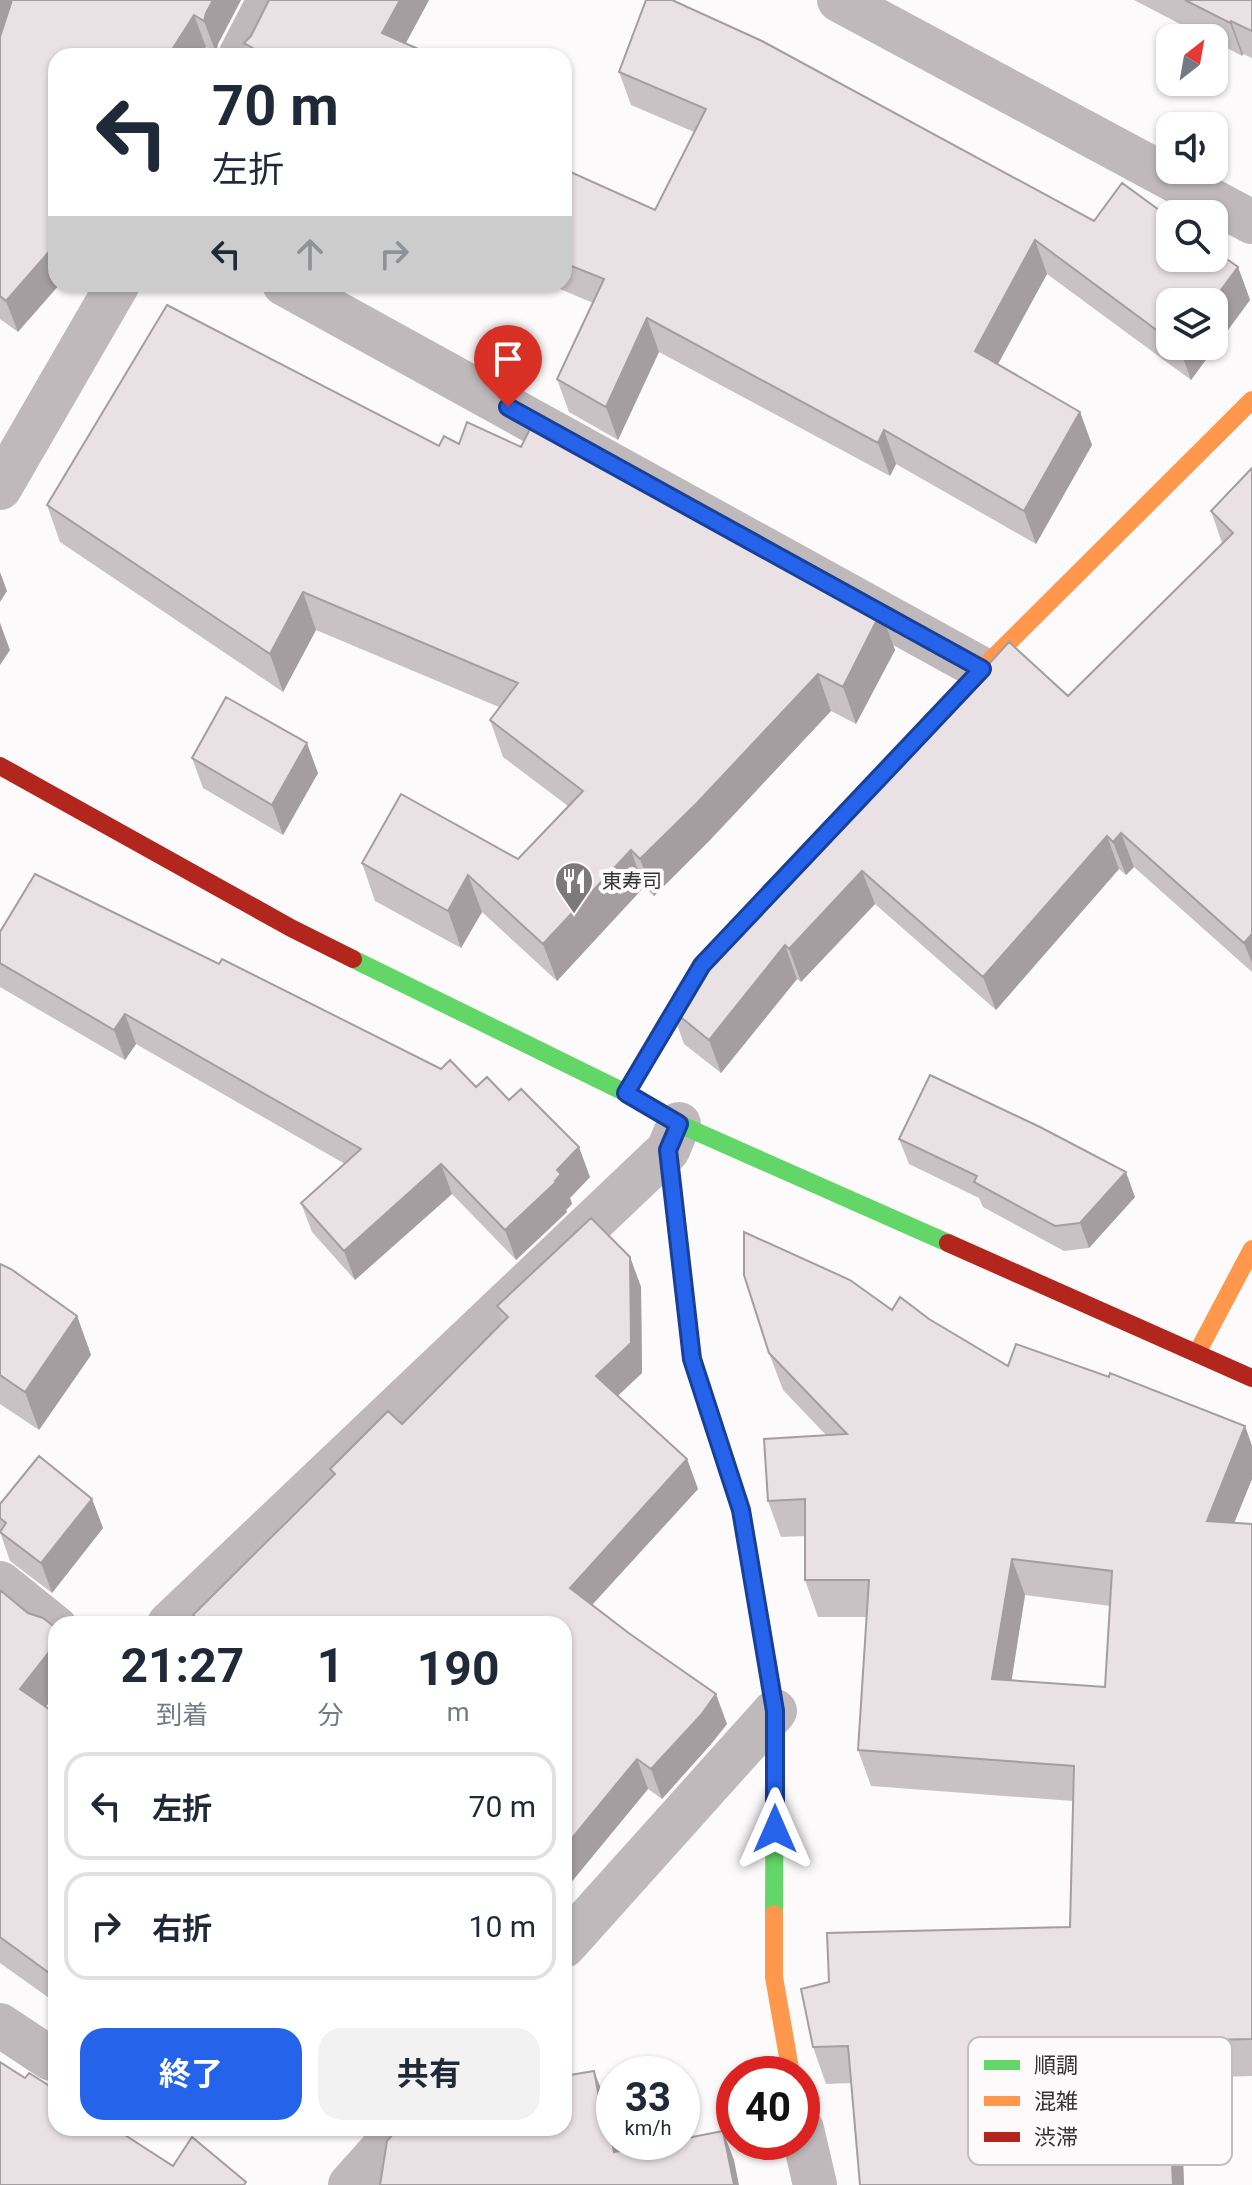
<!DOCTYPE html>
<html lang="ja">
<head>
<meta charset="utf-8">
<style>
	body { margin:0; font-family:Roboto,"Noto Sans JP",sans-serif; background:#f2f2f3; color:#1f2937; height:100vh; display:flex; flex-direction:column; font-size:30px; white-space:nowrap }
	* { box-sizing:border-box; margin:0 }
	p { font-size:26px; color:#747a83 }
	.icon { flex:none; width:44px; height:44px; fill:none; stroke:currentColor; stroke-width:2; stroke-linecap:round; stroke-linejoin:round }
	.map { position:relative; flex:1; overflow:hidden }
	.side { position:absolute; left:48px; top:1616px; width:524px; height:520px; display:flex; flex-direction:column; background:#fff; border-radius:24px; box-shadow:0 2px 6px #0004 }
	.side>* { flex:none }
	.guide { position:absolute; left:48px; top:48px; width:524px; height:244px; border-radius:24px; box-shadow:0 2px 6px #0004; background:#fff; color:#1f2937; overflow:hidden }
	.needle { width:52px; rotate:31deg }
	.tools { position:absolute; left:1156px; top:24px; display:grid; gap:16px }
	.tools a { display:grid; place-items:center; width:72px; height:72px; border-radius:16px; background:#fff; box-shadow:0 2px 6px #0004; font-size:40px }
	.speed { position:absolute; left:596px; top:2056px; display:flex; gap:16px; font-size:40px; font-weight:700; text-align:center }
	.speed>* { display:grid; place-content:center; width:104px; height:104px; border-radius:50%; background:#fff; box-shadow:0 2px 6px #0004; line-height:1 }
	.speed small { font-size:20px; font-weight:400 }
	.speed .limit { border:12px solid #d22; background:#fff; color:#111 }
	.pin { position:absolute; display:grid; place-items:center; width:68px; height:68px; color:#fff; margin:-82px -34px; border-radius:50% 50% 50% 0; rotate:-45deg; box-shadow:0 0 8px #0007 }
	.pin .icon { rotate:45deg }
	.me { position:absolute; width:88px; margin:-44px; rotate:0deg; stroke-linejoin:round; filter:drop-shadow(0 0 6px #0008) }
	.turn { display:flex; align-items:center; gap:28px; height:168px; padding:0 32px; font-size:36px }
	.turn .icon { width:104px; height:104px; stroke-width:2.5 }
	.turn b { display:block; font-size:56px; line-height:68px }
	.lanes { display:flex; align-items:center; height:76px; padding:0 32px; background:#0003; justify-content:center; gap:40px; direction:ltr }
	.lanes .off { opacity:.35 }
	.eta { display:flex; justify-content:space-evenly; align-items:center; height:136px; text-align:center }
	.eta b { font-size:48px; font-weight:700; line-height:56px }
	.action { display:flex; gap:16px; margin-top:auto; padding:16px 32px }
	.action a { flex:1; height:92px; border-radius:24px; background:#2563eb; color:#fff; font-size:32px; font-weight:700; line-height:92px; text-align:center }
	.action a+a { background:#f2f2f3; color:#1f2937 }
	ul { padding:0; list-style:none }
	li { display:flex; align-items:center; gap:24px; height:108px; margin:0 16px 12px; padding:0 16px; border:4px solid #e0e1e3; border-radius:24px }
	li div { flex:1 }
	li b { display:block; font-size:30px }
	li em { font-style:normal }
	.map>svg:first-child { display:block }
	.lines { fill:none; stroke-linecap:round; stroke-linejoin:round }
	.street { stroke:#bfb9bb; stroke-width:44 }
	.fast { stroke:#63d668; stroke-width:18 }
	.slow { stroke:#ff974d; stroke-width:18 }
	.jam { stroke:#b3261e; stroke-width:18 }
	.wall { fill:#c9c2c5; fill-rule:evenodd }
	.shaded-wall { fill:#a49ea0 }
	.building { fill:#eae1e5; stroke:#a49ea0; stroke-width:2; fill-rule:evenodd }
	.route-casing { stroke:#184099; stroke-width:20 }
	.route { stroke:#2563eb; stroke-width:14 }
	.labels { text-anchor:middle; stroke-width:8; stroke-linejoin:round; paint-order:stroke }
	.poi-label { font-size:20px; fill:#353434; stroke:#fef9fb; text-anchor:start }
	.key { fill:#fef9fb; stroke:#c2bebf; stroke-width:2 }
	.key-label { font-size:22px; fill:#353434 }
</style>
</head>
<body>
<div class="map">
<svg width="1252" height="2185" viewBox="0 0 1252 2185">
	<rect width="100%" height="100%" fill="#fdfafb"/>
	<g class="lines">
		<path class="street" d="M839,0L1252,222
			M240,56L269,0
			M284,284L982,669
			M0,488L118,284
			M0,1583L56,1628
			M169,1624L668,1150L679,1124
			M564,1946L775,1711
			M0,2025L51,2059
			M802,2129L815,2185
			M350,2185L401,2128"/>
		<path class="fast" d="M353,959L626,1093L679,1124L948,1243
			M710,1415L741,1510L775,1711L774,1914"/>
		<path class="slow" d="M889,767L982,669L1252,400
			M626,1093L705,962
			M1197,1353L1252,1249
			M774,1914V1977L791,2074"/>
		<path class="jam" d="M0,766L291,928L353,959
			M668,1150L692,1359L710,1415
			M948,1243L1252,1378"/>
	</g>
	<path class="wall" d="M241,0L218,44L216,53L206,47L200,56H56L18,332L0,319V37Z
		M269,0H429L405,43L434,56H249L244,43L251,36Z
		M1134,0H1252V58L1243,54L1242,56L1214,41V38H1207Z
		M619,72L1238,267L1250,300L1191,380L1047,274L998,364L1080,412L1092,445L1036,544L896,464L890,476L659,352L618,440L569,412L557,379L593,303L548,284H564V169L655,210L694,132L631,105ZM1170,302L1214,346H1170Z
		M459,444L521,447L762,548L881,612L895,650L856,724L831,711L710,840L654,896L644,887L557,981L482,912L461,948L375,901L362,863L518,859L568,806L503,757L490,720L499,707L316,630L283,692L60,542L47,505Z
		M1252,468V972L1134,867L1126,875L1119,869L996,1010L875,904L801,982L797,979L721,1073L684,1044L672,1010L727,931L932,726L1068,696L1222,543L1211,511Z
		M192,758L318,773L283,835L203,788Z
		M0,932L219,964L476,1087L509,1100L590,1177L570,1198L572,1204L566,1210L567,1212L516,1260L452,1194L355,1280L312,1232L301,1203L345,1164L136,1044L125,1060L0,987Z
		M899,1139L1135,1197L1089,1248L1064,1251L983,1207L979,1198L909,1164Z
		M630,1257L641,1287L642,1373L617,1396L687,1459L698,1489L592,1605L727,1724L711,1744L662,1799L648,1789L564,1891V1624H196L193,1615L333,1476L330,1469L402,1424L503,1322L497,1306Z
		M0,1264L77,1316L91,1355L39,1430L0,1404Z
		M892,1310L929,1319L1008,1366L1245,1426L1252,1446V1479L1234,1523L1252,1524V2076L1180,2078L1184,2185H860L852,2083L826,2084L813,2047L1070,1927L1073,1801L871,1786L858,1750L867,1617H818L805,1580V1536L781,1537L768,1501L826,1435L783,1390L769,1353ZM1025,1595L1110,1606L1105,1687L1011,1681Z
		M92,1499L103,1528L52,1593L10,1561L0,1532V1504Z
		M0,1590L28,1613L56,1628V1693L46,1707L56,1714V2003L0,1963Z"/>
	<path class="shaded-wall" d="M0,0H21L0,36Z
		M213,0H241L218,44L216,53L204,21L206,13Z
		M400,0H429L399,56L382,33Z
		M194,15L206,47L200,56H168Z
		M1231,21L1243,54L1242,56L1230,23Z
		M56,233V284H60L18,332L6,301Z
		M1035,240L1047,274L987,384L975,351Z
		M1238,267L1250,300L1191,380L1179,347L1214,346V302H1212Z
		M647,318L659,352L618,440L606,407Z
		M1080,412L1092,445L1036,544L1024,511Z
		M884,430L896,464L890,476L878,443Z
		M0,572L7,591L0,602Z
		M303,592L316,630L283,692L270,654Z
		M881,612L895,650L856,724L843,687Z
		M0,623L10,650L0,665Z
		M818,674L831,711L710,840L654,896L640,859Z
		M307,743L318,773L283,835L272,805Z
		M1121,833L1134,867L1126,875L1113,842Z
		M1107,836L1119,869L996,1010L983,977Z
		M631,850L644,887L557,981L543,944Z
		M862,871L875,904L801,982L789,949Z
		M468,875L482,912L461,948L448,911Z
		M1252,934V963L1244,943Z
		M785,945L797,979L721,1073L709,1040Z
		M125,1014L136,1044L125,1060L114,1030Z
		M579,1147L590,1177L570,1198L572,1204L566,1210L567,1212L516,1260L505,1230L557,1170Z
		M441,1164L452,1194L355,1280L344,1251Z
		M1126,1172L1135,1197L1089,1248L1080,1223Z
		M630,1257L641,1287L642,1373L607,1406L596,1376Z
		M77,1316L91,1355L39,1430L25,1392Z
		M1245,1426L1252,1446V1479L1220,1558L1207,1521Z
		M687,1459L698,1489L580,1618L570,1588Z
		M92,1499L103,1528L52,1593L41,1563Z
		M1012,1559L1025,1595L1006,1716L992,1679Z
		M56,1643V1693L33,1724L20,1689Z
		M716,1694L727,1724L711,1744L662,1799L651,1769Z
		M637,1759L648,1789L564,1891V1848Z
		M1166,2041L1180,2078L1184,2185H1173Z
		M594,2071L605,2099L599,2097Z
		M604,2096L614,2123V2142H618L625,2181L614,2152Z
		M723,2131L734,2160L739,2185H734Z"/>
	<path class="building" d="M12,0H213L206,13L204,21L194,15L168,56H56V233L50,243L54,246L6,301L0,296V37Z
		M269,0H400L382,33L434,56H267L244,43L251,36Z
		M646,0H672L762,41L1094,221L1122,183L1170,218V258H1214V250L1238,267L1212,302H1170V340L1035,240L975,351L1080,412L1024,511L884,430L878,443L647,318L606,407L557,379L604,279L564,263V169L655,210L706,109L619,72Z
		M1185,0H1252V31L1231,21L1230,23Z
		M167,305L439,446L444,436L459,444L467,422L521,447L534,421L762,548L763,547L881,612L843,687L818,674L697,803L640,859L631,850L543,944L468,875L448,911L362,863L401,794L518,859L583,791L490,720L518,683L303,592L270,654L47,505Z
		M1252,468V934L1244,943L1121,833L1113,842L1107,836L983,977L862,871L789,949L785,945L709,1040L672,1010L710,947L725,930L727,931L925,720L932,726L1009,642L1068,696L1233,533L1211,511Z
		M226,697L307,743L272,805L192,758Z
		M35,874L219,964L222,959L441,1069L450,1060L476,1087L487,1077L509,1100L521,1089L579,1147L557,1170L561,1174L555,1181L556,1182L505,1230L441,1164L344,1251L301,1203L361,1149L125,1014L114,1030L0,963V932Z
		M930,1075L1040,1127L1126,1172L1080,1223L1055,1226L974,1182L977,1176L899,1139Z
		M591,1218L630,1257L631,1343L596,1376L687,1459L570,1588L630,1634L716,1694L701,1715L651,1769L637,1759L564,1848V1624H202L193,1615L335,1474L330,1469L388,1411L402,1424L508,1317L497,1306Z
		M744,1232L850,1280L892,1310L900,1297L929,1319L1008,1366L1016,1344L1109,1377L1110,1373L1245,1426L1207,1521L1252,1524V2039L1166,2041L1173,2185H860L848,2046L813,2047L801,1989L829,1982L827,1933L1070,1927L1074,1766L858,1750L869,1580H805V1499L768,1501L764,1439L847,1434L769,1353L744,1275ZM1012,1559L1112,1571L1105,1687L992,1679Z
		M0,1264L11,1269L77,1316L25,1392L0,1375Z
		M39,1456L92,1499L41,1563L0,1532L6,1523L0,1518V1504Z
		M0,1590L28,1613L43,1618L56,1628V1643L20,1689L56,1714V1978L0,1937Z
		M0,2062L25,2078L29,2073L56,2090V2128H114L173,2166L192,2137L246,2182L244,2185H0Z
		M594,2071L599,2097L604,2096L614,2152L667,2142H682V2139L723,2131L734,2185H380L387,2141L398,2128H564V2076Z"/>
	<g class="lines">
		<defs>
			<path id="route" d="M508,407L982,669L702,965L626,1093L679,1124L668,1150L692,1359L741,1510L775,1711V1829"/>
		</defs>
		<use href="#route" class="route-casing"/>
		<use href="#route" class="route"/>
	</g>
	<defs>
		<symbol id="restaurant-pin" viewBox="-11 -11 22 30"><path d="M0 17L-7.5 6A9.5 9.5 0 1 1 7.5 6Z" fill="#7b797a" stroke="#fef9fb"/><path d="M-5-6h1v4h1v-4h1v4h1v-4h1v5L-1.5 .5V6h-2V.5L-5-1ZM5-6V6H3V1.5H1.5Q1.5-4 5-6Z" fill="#fff"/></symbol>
	</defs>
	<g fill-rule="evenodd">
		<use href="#restaurant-pin" x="552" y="859" width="44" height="60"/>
	</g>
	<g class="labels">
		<g class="poi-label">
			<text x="602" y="888">東寿司</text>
		</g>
	</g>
	<rect x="968" y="2037" width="264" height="128" rx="12" class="key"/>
	<rect x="984" y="2060" width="36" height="10" fill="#63d668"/>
	<rect x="984" y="2096" width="36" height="10" fill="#ff974d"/>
	<rect x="984" y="2132" width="36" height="10" fill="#b3261e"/>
	<g class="key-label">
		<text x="1034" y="2073">順調</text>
		<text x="1034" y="2109">混雑</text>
		<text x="1034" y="2145">渋滞</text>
	</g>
</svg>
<div class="tools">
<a><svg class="needle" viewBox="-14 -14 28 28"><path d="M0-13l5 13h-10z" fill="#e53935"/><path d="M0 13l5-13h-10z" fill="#747a83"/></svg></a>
<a><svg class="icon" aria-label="sound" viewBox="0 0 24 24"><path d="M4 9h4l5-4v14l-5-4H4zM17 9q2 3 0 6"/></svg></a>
<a><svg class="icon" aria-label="search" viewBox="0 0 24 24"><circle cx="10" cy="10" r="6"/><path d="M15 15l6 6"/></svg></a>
<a><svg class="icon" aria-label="layers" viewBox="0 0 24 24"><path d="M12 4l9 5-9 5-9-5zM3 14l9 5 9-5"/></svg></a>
</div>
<div class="speed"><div>33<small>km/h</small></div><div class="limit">40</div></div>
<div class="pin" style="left:508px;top:407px;background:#d93025"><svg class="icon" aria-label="arrive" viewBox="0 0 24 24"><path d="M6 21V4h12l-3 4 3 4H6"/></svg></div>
<svg class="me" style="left:775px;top:1829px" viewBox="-20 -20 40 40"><path d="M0-17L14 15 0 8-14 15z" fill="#2563eb" stroke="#fff" stroke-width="4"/></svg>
<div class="guide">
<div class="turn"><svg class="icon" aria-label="left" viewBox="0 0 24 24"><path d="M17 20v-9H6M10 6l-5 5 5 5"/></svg><div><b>70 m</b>左折</div></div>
<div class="lanes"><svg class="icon" aria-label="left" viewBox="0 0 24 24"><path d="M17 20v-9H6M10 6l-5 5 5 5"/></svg><svg class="icon off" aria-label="ahead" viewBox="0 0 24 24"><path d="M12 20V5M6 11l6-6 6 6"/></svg><svg class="icon off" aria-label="right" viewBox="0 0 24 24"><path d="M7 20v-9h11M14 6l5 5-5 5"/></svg></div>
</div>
<section class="side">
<div class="eta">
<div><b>21:27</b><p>到着</p></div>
<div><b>1</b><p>分</p></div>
<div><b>190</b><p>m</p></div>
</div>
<ul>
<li><svg class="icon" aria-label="left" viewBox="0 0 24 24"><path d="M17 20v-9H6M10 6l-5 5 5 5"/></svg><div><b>左折</b></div><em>70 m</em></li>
<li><svg class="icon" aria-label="right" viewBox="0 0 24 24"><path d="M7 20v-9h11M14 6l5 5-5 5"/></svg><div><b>右折</b></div><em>10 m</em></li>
</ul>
<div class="action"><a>終了</a><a>共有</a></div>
</section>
</div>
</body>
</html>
